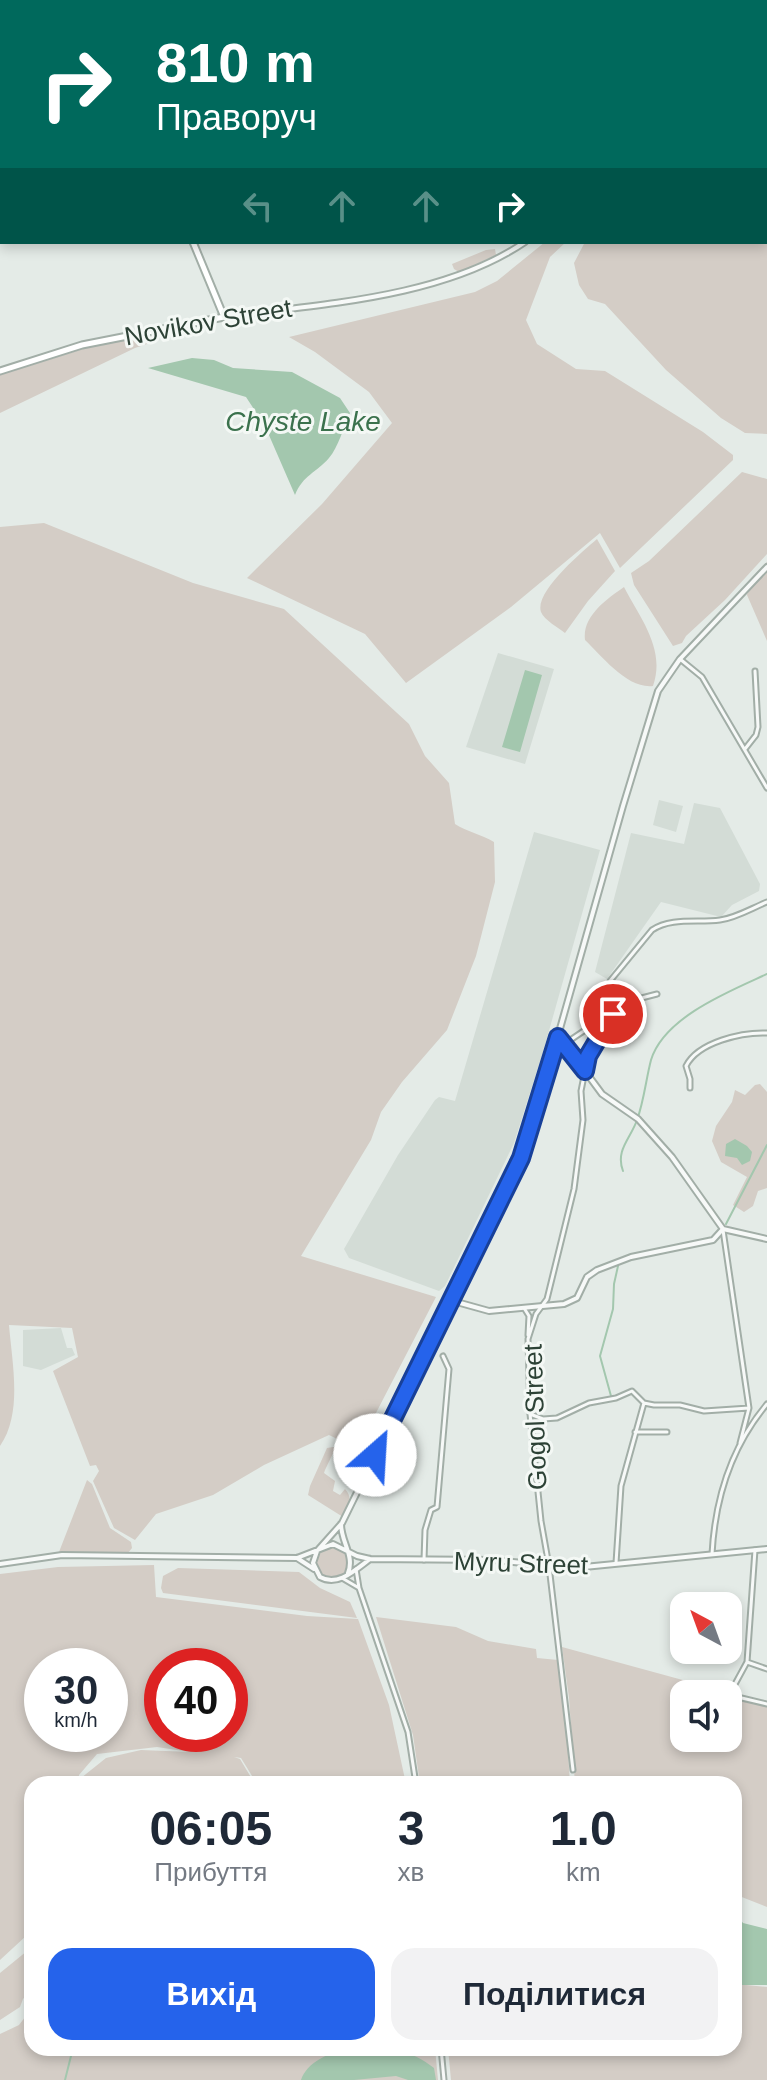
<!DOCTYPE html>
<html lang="uk">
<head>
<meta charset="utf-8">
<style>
	body { margin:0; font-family:Helvetica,sans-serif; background:#f2f2f3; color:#1f2937; height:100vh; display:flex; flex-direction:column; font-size:30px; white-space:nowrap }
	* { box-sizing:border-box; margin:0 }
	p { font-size:26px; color:#747a83 }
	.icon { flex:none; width:44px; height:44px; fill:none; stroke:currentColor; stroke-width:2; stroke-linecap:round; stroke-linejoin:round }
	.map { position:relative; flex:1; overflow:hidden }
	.side { position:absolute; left:24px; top:1776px; width:718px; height:280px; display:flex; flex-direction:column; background:#fff; border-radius:24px; box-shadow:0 4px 12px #0003 }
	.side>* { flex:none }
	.banner { position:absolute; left:0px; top:0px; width:768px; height:244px; box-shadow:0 4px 12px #0003; background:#00695c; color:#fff; overflow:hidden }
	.needle { width:52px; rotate:319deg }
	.fabs { position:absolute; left:670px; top:1592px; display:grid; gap:16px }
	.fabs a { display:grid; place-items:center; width:72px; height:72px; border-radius:16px; background:#fff; box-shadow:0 4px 12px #0003; font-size:40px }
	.speed { position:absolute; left:24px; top:1648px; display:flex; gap:16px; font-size:40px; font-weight:700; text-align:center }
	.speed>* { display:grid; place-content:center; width:104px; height:104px; border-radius:50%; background:#fff; box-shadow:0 4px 12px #0003; line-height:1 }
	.speed small { font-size:20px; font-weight:400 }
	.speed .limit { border:12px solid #d22; background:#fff; color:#111 }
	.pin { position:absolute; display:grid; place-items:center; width:68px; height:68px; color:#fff; margin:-34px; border:4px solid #fff; border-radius:50%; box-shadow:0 2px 8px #0007 }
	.me { position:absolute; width:88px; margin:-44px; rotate:26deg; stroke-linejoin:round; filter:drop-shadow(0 0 6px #0008) }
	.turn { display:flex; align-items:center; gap:28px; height:168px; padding:0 24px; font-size:36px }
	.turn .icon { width:104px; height:104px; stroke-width:2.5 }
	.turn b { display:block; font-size:56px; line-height:68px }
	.lanes { display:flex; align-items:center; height:76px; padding:0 24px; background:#0003; justify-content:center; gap:40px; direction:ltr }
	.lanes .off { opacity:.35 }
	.eta { display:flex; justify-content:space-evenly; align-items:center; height:136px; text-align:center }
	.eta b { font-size:48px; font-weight:800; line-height:56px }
	.cta { display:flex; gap:16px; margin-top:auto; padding:16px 24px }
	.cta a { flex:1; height:92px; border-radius:24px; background:#2563eb; color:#fff; font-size:32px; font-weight:800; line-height:92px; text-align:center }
	.cta a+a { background:#f2f2f3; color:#1f2937 }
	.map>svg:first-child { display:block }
	.built { fill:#d3dcd6 }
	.green { fill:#d4cdc6; fill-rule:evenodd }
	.water { fill:#a3c7ae }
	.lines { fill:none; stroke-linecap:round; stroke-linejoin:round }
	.stream { stroke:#a3c7ae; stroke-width:2 }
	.minor-casing { stroke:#a2aea7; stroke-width:7 }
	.tertiary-casing { stroke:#a2aea7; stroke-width:8 }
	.secondary-casing { stroke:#a2aea7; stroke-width:9 }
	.minor { stroke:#f7f9f8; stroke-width:3 }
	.tertiary { stroke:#f7f9f8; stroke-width:4 }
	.secondary { stroke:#fff; stroke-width:5 }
	.route-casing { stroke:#184099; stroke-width:20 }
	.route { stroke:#2563eb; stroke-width:14 }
	.labels { text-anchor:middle; stroke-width:6; stroke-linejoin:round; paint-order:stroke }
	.street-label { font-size:26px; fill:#2d4236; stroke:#f4f8f5 }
	.water-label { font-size:28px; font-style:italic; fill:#3b724d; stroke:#f4f8f5 }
</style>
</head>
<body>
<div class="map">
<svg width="767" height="2080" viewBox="0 0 767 2080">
	<rect width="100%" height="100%" fill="#e4ebe7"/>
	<path class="built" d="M498,653L554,669L525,764L466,747Z
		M659,800L683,806L676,832L653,825Z
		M694,803L720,808L760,884L759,891L732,905L721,917L661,902L607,979L595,972L631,833L684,844Z
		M534,832L600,850L543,1052L514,1143L445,1286L439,1291L349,1258L344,1249L398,1155L435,1100L439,1097L455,1101Z
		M61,1328L67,1348H72L75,1355L41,1370L23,1366V1330Z"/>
	<path class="green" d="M377,0H664L377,2Z
		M767,125V434L745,433L721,418L666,370L605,304L588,299L579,285L574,263L585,242H766Z
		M545,242H566L550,257L526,320L537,344L576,369L605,371L703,432L733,455V460L620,568L600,533L511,607L406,683L365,634L247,578L322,504L392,423L369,392L315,352L289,337L475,292L497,281Z
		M495,249L496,255L459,272L454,269L452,264L486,250Z
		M154,332L156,341L135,348L0,413V375L105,342Z
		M742,472L767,479V554L725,600L686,636L682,643L673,646L634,585L631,573L649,561Z
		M44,523L193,583L284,609L409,724L425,756L449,783L455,824C467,832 481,834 494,842L495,882L476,956L447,1030L402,1082L381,1112L371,1140L301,1256L436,1297L363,1438L379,1446L368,1466L359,1473L335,1465L339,1454L334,1451L325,1470L324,1473L335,1481L333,1491L340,1495L345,1489C354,1499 348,1506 343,1517L308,1495L310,1486L327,1448L333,1447L354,1456L358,1449L329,1435L264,1465L213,1495L156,1514L135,1540L114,1528L93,1481L99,1471L96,1465L90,1466L53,1371L78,1357L72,1328L9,1325C12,1363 23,1413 0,1446V527Z
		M597,539L615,571L588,601L565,633C559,628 544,620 541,612C534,592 583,551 597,539Z
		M767,562V641L747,595L750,580Z
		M624,587C640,618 666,649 653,686C627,689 602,656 585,640C582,616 607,599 624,587Z
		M760,1084L767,1092V1188L758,1191L753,1206L744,1212L733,1205L747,1177L721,1162L712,1141L716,1126L732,1102L735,1090L745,1095L755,1085Z
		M87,1480L92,1484L110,1528L131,1542L132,1548L128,1553L59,1552Z
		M316 1563a17 17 0 1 1 34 0a17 17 0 1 1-34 0Z
		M154,1565L156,1597L307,1616L358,1619L389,1705L406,1784H257L241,1758L234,1757L240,1759L255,1784H81V1778L106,1758L141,1750L190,1752L157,1747L97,1754L79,1775L78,1784H32V1940L26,1936L0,1960V1574L58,1567ZM42,1666H110V1734H42ZM162,1666H230V1734H162Z
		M178,1568L299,1572L320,1588L350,1602L357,1618L163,1593L161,1588L163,1576Z
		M376,1617L456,1627L488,1641L536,1649L537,1658L558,1660L566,1719L570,1784H420L413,1735Z
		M562,1647L767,1703V1907L734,1894V1784H575L569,1698ZM684,1694H728V1738H684Z
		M27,1951L32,1952V1989L23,1999L20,2007L0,2020V1973Z
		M734,1968L736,1984L767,1987V2080H451L448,2048H734Z
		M32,2008V2048H435L438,2080H0V2034L19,2025Z"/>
	<path class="water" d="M192,358L214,360L233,368L292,372L340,398L350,413C344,426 338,448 329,458C316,473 303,475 295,495L265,426L246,397L148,368Z
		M525,670L542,675L520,752L502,747Z
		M735,1139L747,1146L752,1152L750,1161L742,1165L737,1158L725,1156L726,1144Z
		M734,1911L743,1923L767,1929V1985H736Z
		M346,2048C382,2048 404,2045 434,2068L436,2080H408L396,2076L354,2080H301C307,2062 328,2054 346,2048Z"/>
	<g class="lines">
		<path class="stream" d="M623,1171C615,1150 631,1138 637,1120C644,1101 646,1079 651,1060C664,1017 730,991 767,974
			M726,1224L767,1145
			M611,1396L600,1356L613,1309L614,1284L618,1266
			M65,2080L73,2048"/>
		<defs>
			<path id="minor" d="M680,659L702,677L767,788
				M745,749L756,735L758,727L755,671
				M558,1037L583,1069
				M563,1045L591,1026L604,1010L610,981L652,930C671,917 698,923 720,920C736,918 752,908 767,902
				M690,1088V1079L686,1066C698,1042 742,1032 767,1033
				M723,1230L749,1408L740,1443
				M524,1308L529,1316L528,1335
				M530,1414L543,1419
				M531,1427L543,1419L557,1418L589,1403L616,1398L632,1391L644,1403L654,1405H680L704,1411L749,1408
				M635,1432H667
				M712,1554C715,1499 731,1447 767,1404
				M424,1560L425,1530L431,1510L437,1507L449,1369L443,1356
				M616,1563L621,1486L644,1403
				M356,1569L359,1588L408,1732L416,1784
				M342,1578L359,1588
				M747,1662L767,1669
				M729,1695L767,1704
				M728,1697L747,1662L755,1550
				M573,1770L549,1566L541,1521L530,1414L528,1339L536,1314L547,1299L574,1189L583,1120L581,1091L588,1056L613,1014L630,1001L657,994
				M441,2048L444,2080"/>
			<path id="tertiary" d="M202,2L207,0
				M685,2L687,0
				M0,91H2
				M224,317C321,304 443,298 525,242
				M585,1071L602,1094L638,1119L672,1157L723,1229L767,1239
				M453,1301L489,1311L564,1304L577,1298L587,1277L597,1270L631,1257L713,1240L723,1229
				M341,1524C341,1542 355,1556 348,1573
				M297,1558L314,1569
				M370,1559C355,1570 338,1587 320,1577L313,1563L317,1551L342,1523L521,1158L533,1124L623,806L658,691L680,659L767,567
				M0,1564L62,1555L297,1558L333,1544L357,1556L370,1559L494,1560L574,1568L767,1549"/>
			<path id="secondary" d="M86,0L87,2
				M0,371L82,345L224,317L193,242"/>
		</defs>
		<use href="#minor" class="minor-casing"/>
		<use href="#tertiary" class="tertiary-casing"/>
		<use href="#secondary" class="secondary-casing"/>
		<use href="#minor" class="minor"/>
		<use href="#tertiary" class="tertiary"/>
		<use href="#secondary" class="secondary"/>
	</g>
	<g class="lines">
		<defs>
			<path id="route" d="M375,1455L521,1158L558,1037L585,1071L588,1056L613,1014"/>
		</defs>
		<use href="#route" class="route-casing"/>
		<use href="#route" class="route"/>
	</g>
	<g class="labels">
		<g class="street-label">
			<text transform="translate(208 322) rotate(-10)" y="9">Novikov Street</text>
			<text transform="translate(535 1417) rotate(-92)" y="9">Gogol Street</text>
			<text transform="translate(521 1563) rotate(2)" y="9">Myru Street</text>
		</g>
		<g class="water-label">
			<text x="303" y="431">Chyste Lake</text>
		</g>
	</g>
</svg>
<div class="fabs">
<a><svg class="needle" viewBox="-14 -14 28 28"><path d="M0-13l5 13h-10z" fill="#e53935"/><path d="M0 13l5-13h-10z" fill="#747a83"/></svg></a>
<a><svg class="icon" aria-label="sound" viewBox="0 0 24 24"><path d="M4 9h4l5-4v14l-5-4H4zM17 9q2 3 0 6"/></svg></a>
</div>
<div class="speed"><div>30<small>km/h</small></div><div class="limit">40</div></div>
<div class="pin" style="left:613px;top:1014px;background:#d93025"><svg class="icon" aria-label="arrive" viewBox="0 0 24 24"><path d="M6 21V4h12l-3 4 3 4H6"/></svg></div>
<svg class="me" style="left:375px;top:1455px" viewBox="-20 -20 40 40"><circle r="19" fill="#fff"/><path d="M0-13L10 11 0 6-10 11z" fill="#2563eb"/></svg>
<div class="banner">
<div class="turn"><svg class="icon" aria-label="right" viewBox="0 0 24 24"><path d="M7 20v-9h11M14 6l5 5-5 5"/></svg><div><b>810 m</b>Праворуч</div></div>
<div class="lanes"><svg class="icon off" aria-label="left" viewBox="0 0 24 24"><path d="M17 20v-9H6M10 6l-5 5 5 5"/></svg><svg class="icon off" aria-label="ahead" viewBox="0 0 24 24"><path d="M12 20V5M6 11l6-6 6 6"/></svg><svg class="icon off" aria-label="ahead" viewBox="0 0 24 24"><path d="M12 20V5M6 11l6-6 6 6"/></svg><svg class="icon" aria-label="right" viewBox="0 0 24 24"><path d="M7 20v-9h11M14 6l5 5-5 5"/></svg></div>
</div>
<section class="side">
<div class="eta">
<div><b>06:05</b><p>Прибуття</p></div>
<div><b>3</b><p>хв</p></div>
<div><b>1.0</b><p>km</p></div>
</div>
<div class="cta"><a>Вихід</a><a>Поділитися</a></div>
</section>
</div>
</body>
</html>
